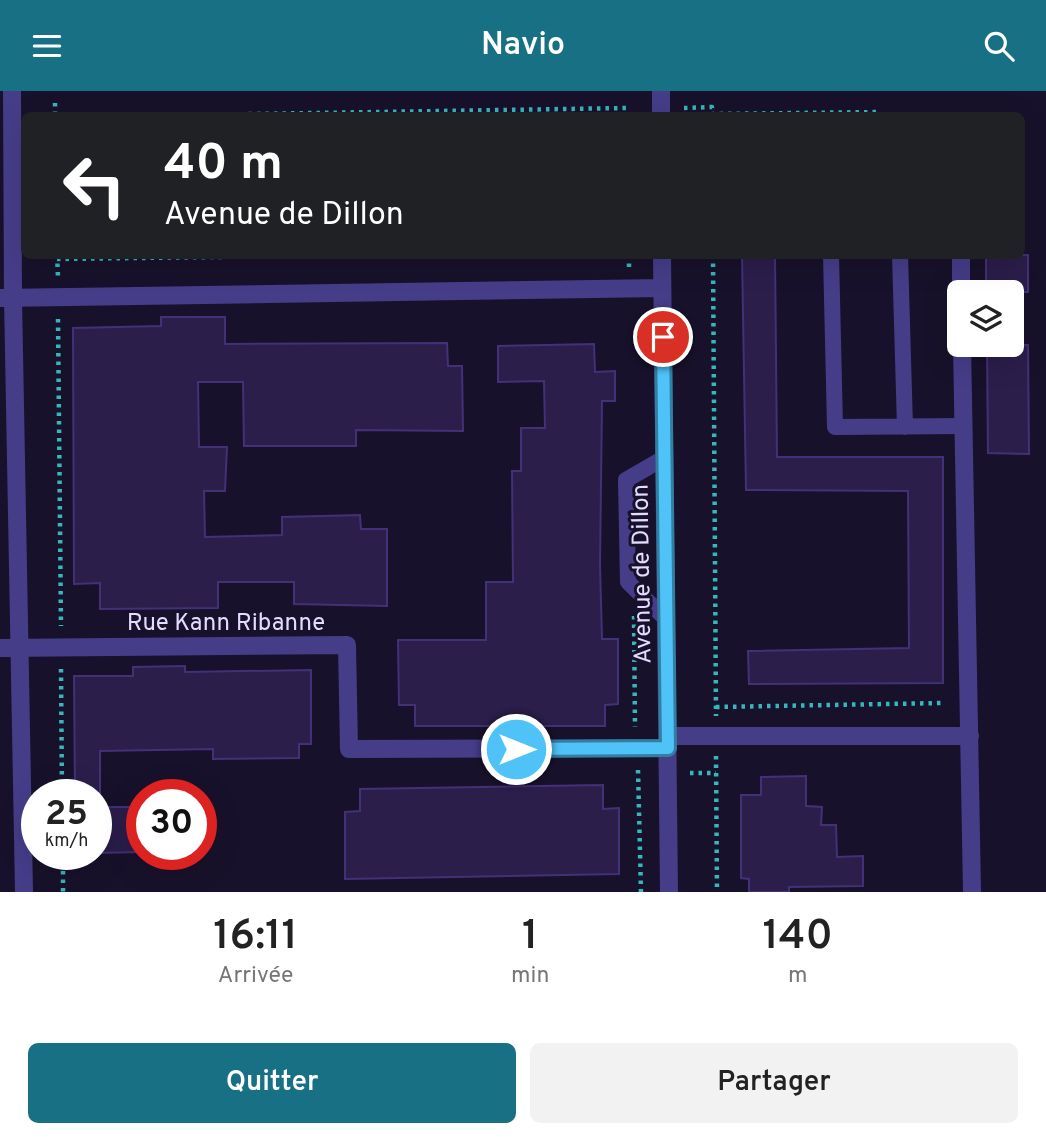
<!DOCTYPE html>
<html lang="fr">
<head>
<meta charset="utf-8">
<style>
	body { margin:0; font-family:Overpass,sans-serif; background:#f2f2f2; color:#222; height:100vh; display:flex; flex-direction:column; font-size:26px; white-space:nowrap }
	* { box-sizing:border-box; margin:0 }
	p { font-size:23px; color:#767676 }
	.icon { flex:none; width:38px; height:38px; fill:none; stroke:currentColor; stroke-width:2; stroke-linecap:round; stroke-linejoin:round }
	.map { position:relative; height:801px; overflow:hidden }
	.drawer { display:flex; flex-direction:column; background:#fff; flex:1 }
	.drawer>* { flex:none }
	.banner { position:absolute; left:21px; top:21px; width:1004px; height:147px; border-radius:10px; box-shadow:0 7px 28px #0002; background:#202124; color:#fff; overflow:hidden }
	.fabs { position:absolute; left:947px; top:189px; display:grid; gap:14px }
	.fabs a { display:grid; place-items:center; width:77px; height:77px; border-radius:10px; background:#fff; box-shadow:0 7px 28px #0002; font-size:35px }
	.speed { position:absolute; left:21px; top:688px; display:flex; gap:14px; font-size:35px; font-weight:700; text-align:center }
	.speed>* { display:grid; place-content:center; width:91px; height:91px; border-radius:50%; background:#fff; box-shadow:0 7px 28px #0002; line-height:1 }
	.speed small { font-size:18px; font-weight:400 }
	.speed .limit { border:10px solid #d22; background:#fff; color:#111 }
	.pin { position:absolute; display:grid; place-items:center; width:60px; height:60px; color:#fff; margin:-30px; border:4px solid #fff; border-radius:50%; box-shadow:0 2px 7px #0007 }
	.me { position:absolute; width:77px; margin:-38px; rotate:90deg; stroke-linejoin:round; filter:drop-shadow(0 0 5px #0008) }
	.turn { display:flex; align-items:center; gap:24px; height:147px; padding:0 28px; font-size:32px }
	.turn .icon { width:91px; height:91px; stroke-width:2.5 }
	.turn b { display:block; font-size:49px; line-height:60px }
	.eta { display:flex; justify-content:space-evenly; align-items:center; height:119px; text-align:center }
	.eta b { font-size:42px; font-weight:600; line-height:49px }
	.cta { display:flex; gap:14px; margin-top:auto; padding:14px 28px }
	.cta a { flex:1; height:80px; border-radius:10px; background:#187084; color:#fff; font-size:28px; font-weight:600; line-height:80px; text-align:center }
	.cta a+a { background:#f2f2f2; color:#222 }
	header { display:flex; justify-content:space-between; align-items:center; height:91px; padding:0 28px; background:#187084; color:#fff; font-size:32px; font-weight:600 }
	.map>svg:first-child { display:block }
	.building { fill:#2b1e4b; stroke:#443077; stroke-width:2 }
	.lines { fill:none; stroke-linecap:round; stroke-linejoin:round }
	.path { stroke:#33b8bb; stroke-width:4.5; stroke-dasharray:3.5 5; stroke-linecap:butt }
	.service { stroke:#463d89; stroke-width:16 }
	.minor { stroke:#463d89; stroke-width:18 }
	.route-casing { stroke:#337fa1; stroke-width:18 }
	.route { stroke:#4fc3f7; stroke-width:12 }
	.labels { text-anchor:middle; stroke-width:6; stroke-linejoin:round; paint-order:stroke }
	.street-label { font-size:24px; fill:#e3dcfe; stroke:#18112b }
</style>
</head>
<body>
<header><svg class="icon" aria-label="menu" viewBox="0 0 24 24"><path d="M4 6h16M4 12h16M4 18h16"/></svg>Navio<svg class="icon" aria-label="search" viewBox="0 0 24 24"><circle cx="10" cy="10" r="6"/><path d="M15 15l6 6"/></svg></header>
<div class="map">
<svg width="1046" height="801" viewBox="0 0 1046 801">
	<rect width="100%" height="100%" fill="#18112b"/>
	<path class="building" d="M742,164H775L777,366H943V592L749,593L748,560L909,557L908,400L746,399Z
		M986,164H1028V201H986Z
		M161,226H225V253L447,252L448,275H462L463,340L356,339V355H244L243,291H198L199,356H227L225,400H204L205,446L282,444V426L360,424L361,438H387V515L294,513V491H218V517L100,518V492L74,493L73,237L161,235Z
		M594,253L595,281L615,280V310H602L600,474L602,548H618V613L605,614V635H415V614H399L398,549H486V491H513L512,380H521V337H545L544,290L498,291V255Z
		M987,254H1028L1029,363L988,362Z
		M185,575V581L311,579V653H299V667L213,668V658L100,660V704H75L74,585H133V576Z
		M806,685V715L822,716L821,734H836L837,766L863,765V795L789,796V801H749V788L741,787V704H761V686Z
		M603,694V718L619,717V783L345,788V721L360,720V698Z
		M96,716H142V761L96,762Z"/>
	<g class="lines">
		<path class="path" d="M55,12V24
			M684,17L712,16V23L881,21
			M189,24L627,17V24
			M57,164L58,186
			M629,164V178
			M713,164L716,625
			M57,168L374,164
			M58,228L61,535
			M634,525L635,636
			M61,578L62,704
			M716,616L942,612
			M716,665L717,801
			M638,679L641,801
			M690,682H716
			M63,763V801"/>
		<path class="service" d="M831,164L835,336L964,335
			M900,164L905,336
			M664,367L626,389L628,491L666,528"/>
		<path class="minor" d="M12,0L13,207L24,801
			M661,0V24
			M662,164L669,801
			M961,164V201
			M0,207L662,197
			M962,254L972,801
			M0,557L347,554L349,658L668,657
			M668,645H970"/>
	</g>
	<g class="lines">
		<defs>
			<path id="route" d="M516,658L668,657L663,246"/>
		</defs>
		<use href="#route" class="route-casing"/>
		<use href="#route" class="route"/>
	</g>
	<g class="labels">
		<g class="street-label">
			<text transform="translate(641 483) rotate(-91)" y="8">Avenue de Dillon</text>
			<text x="226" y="539">Rue Kann Ribanne</text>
		</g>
	</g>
</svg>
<div class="fabs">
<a><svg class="icon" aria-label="layers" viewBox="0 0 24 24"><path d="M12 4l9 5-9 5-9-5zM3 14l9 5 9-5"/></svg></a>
</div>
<div class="speed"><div>25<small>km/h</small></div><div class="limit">30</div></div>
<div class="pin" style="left:663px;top:246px;background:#d93025"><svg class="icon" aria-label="arrive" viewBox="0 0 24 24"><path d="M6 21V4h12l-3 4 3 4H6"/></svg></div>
<svg class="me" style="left:516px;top:658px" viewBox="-20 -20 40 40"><circle r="17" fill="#4fc3f7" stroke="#fff" stroke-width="3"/><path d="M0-11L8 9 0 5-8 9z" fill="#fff"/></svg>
<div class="banner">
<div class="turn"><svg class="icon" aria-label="left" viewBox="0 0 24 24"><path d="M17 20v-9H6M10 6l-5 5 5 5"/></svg><div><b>40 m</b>Avenue de Dillon</div></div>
</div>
</div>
<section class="drawer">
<div class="eta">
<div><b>16:11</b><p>Arrivée</p></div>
<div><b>1</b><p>min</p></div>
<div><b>140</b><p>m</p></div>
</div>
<div class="cta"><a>Quitter</a><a>Partager</a></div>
</section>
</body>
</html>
